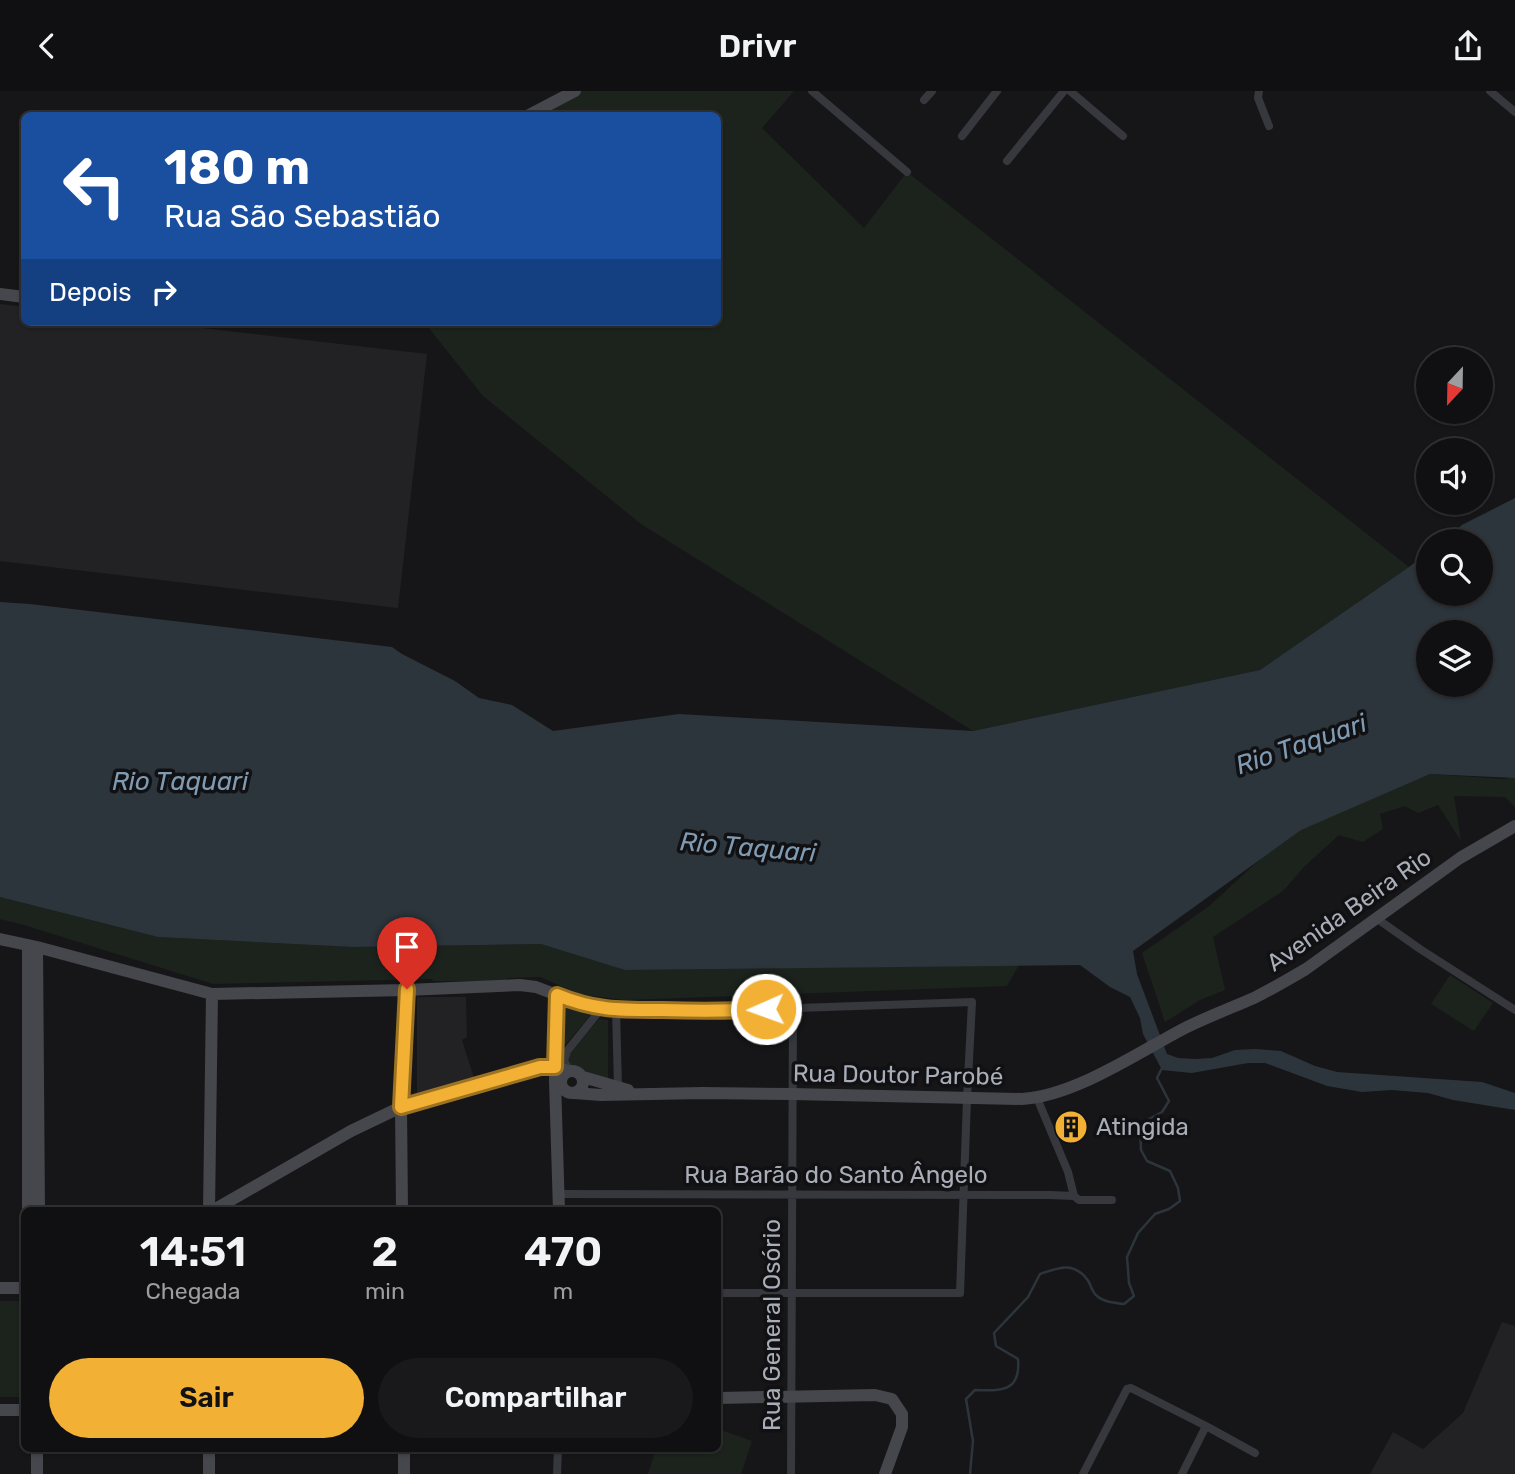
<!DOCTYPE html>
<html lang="pt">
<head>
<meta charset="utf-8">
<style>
	body { margin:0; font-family:Rubik,sans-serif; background:#19191b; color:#f1f3f6; height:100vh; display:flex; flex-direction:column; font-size:26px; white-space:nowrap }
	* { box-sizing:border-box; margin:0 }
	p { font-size:23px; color:#9c9d9f }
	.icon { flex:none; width:38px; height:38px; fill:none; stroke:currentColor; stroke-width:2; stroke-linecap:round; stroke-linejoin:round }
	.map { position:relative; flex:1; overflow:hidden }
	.details { position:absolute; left:21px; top:1116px; width:700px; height:245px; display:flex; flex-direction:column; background:#101012; border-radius:10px; box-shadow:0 2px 5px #0004,0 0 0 2px #303032 }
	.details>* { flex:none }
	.guide { position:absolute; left:21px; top:21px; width:700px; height:214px; border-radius:10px; box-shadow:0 2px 5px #0004,0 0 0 2px #303032; background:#1a4fa0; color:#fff; overflow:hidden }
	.needle { width:46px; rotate:202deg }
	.tools { position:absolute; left:1416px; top:256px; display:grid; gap:14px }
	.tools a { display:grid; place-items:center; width:77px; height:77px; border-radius:50%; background:#101012; box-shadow:0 2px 5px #0004,0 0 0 2px #303032; font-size:35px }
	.pin { position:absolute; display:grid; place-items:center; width:60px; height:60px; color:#fff; margin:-72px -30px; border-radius:50% 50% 50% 0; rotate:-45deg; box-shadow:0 0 7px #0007 }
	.pin .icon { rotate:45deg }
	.me { position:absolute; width:77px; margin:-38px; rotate:268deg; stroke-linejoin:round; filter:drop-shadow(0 0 5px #0008) }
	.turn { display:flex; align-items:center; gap:24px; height:147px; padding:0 28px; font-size:32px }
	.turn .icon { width:91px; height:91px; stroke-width:2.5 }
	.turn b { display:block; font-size:49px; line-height:60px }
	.then { display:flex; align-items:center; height:66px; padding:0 28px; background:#0003; gap:14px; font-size:26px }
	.eta { display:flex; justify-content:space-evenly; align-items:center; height:119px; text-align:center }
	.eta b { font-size:42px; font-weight:600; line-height:49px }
	.primary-button { display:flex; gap:14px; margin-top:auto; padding:14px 28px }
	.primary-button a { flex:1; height:80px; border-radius:42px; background:#f2b134; color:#111; font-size:28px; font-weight:600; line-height:80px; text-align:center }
	.primary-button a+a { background:#19191b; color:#f1f3f6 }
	header { display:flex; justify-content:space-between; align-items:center; height:91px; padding:0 28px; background:#101012; font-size:32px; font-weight:600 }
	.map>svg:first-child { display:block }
	.built { fill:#222225 }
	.green { fill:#1c231d }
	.water { fill:#2c353c; fill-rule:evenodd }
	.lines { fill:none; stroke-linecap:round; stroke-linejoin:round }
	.stream { stroke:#2c353c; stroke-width:2.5 }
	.street { stroke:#37383d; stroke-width:8 }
	.secondary { stroke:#45474d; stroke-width:12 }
	.route-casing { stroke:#9d7322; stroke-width:18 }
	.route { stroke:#f2b134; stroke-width:12 }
	.labels { text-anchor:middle; stroke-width:7; stroke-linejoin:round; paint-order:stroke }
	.street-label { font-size:24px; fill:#a8adb8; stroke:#111113 }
	.poi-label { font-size:24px; fill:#a8adb8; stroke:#111113; text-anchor:start }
	.water-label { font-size:26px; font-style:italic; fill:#7f9bb3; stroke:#111113 }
</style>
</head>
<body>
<header><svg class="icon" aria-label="back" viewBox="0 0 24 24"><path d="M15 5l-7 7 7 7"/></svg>Drivr<svg class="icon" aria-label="share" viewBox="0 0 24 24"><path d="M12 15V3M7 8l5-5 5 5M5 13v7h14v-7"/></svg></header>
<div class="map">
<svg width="1515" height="1383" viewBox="0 0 1515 1383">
	<rect width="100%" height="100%" fill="#161618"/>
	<path class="built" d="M0,213L24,216V231H151L427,263L398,517L0,470Z
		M417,906H466L467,946L462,949L475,990L417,1007Z
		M1502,1231L1515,1235V1383H1370L1393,1341L1423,1358L1463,1322Z"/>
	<path class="green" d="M575,0H794L762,37L864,137L907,81L1409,476L1260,579L973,640L641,433L483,305L424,231H718V24H529Z
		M1430,683L1503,688L1515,686V716L1505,706L1454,705L1461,750L1438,714L1418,722L1405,715L1380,723L1383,738L1363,751L1339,744L1304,776L1283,800L1213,846L1225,899L1200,909L1165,931L1142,862L1208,816L1302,730Z
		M0,806L158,846L353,856L541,853L626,879L1019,874L1007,895L624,909L579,903L540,886L507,887V891L433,890L432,888L213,893L24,834L0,828Z
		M1450,884L1493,912L1474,940L1431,913Z
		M559,909L578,917L594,920L566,953L561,952Z
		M599,928L608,929V989L567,974V965Z
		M0,1210H23L22,1306H0Z
		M718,1338L752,1350L741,1383H648L656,1358H718Z"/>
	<path class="water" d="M1515,407V687L1430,683L1301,739L1133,860L1137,883L1167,963L1178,967L1195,968L1212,967L1235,959L1255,958L1281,960L1315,975L1337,981L1482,991L1515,1002V1019L1453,1009L1428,1002L1392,999L1362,1001L1327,995L1265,972H1248L1192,982L1162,979L1143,943L1140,927L1130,906L1110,896L1080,874L625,879L541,853L353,856L158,846L0,806V511L30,513L392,556L402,563L455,590L479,607L512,614L553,640L679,623L973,640L1260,579L1409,476L1428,461V502H1480V450H1442L1462,434ZM1428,541H1480V593H1428Z"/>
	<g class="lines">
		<path class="stream" d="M970,1383L973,1350L966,1308L975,1299C1001,1300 1021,1301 1018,1268L996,1255L994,1242L1028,1206L1040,1183C1060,1176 1075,1170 1089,1191C1091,1196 1093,1202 1097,1205C1104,1211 1115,1212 1124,1213L1134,1205L1129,1192L1127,1166L1138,1142L1155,1123L1169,1118L1180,1110L1178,1097L1170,1080L1147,1070L1141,1059L1140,1033L1162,1021L1169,1010L1157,987L1163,975"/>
		<path class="street" d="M812,0L907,81
			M1070,0L1123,45
			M1259,0L1258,7L1269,35
			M1490,0L1515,21
			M924,9L932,0
			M962,45L997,0
			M1007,70L1064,0
			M1376,827L1420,858L1515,919
			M557,904L579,913L601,918L712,920L972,911L967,1008L960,1202H718
			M616,918L618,996
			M570,980L564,970L567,960L601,918
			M1037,1007L1068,1081L1074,1105
			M401,1016L407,899
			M559,1103L1050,1104L1074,1105L1079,1109H1112
			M557,1383L558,1358
			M791,1383L793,917
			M1083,1383L1127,1298L1131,1297L1206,1335L1255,1362
			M1182,1383L1206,1335"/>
		<path class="secondary" d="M529,24L575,0
			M0,203L24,206
			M0,848L37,856L212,903L407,899L520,894L536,896L557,904L555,990L559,1120
			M28,854V1120
			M37,856L39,1120
			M561 991a11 11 0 1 1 22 0a11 11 0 1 1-22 0Z
			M583,986L628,999
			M574,1002L601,1004L702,1002L792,1003L1022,1008C1075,1005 1137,962 1185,937C1207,926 1231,917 1254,907C1272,898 1289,888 1306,878L1460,767L1515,735
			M401,1016L402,1120
			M209,1120L212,903
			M212,1120L351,1040L401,1016L540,976H555L568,980
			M0,1197H24
			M718,1307L875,1304L892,1308L902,1323V1336L885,1383
			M0,1319H24
			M209,1358V1383
			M404,1358V1383
			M37,1383V1358"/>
	</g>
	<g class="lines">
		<defs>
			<path id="route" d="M407,898L401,1016L540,976H555L557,904C596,920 622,919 663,919C698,920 732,920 766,918"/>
		</defs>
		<use href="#route" class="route-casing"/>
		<use href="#route" class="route"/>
	</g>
	<defs>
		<symbol id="building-disc" viewBox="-11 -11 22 22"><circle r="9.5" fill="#f2b134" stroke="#111113"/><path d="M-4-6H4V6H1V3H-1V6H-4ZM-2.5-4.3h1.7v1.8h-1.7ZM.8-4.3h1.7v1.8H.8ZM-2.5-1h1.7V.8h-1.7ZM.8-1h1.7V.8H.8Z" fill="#111"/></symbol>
	</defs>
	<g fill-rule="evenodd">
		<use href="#building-disc" x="1052" y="1017" width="38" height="38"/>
	</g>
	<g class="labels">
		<g class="street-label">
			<text transform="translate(1349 819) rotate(-35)" y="8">Avenida Beira Rio</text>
			<text transform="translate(898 984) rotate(1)" y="8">Rua Doutor Parobé</text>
			<text x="836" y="1092">Rua Barão do Santo Ângelo</text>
			<text transform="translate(772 1234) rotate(-90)" y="8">Rua General Osório</text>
		</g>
		<g class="poi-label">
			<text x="1096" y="1044">Atingida</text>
		</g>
		<g class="water-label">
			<text transform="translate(1301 653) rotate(-19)" y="9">Rio Taquari</text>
			<text x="180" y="699">Rio Taquari</text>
			<text transform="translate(748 756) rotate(5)" y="9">Rio Taquari</text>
		</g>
	</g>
</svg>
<div class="tools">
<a><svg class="needle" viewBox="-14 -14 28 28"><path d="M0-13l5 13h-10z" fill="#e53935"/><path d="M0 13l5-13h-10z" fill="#9c9d9f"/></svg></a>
<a><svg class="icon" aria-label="sound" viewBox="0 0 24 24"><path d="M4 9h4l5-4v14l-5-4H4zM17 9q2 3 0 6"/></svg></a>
<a><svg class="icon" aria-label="search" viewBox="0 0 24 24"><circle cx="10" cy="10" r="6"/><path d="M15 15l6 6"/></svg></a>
<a><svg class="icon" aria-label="layers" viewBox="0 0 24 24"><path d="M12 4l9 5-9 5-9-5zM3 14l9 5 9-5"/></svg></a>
</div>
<div class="pin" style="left:407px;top:898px;background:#d93025"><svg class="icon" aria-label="arrive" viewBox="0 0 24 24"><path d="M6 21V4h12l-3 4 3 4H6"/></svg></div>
<svg class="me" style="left:766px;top:918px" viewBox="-20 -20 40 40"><circle r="17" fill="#f2b134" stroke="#fff" stroke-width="3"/><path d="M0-11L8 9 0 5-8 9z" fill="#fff"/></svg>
<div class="guide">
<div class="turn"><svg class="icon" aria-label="left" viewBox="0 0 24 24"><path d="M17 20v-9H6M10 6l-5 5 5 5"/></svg><div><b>180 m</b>Rua São Sebastião</div></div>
<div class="then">Depois<svg class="icon" aria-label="right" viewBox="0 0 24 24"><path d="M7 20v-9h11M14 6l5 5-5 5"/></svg></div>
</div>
<section class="details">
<div class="eta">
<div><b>14:51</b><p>Chegada</p></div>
<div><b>2</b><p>min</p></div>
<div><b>470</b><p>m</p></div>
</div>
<div class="primary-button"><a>Sair</a><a>Compartilhar</a></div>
</section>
</div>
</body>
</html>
